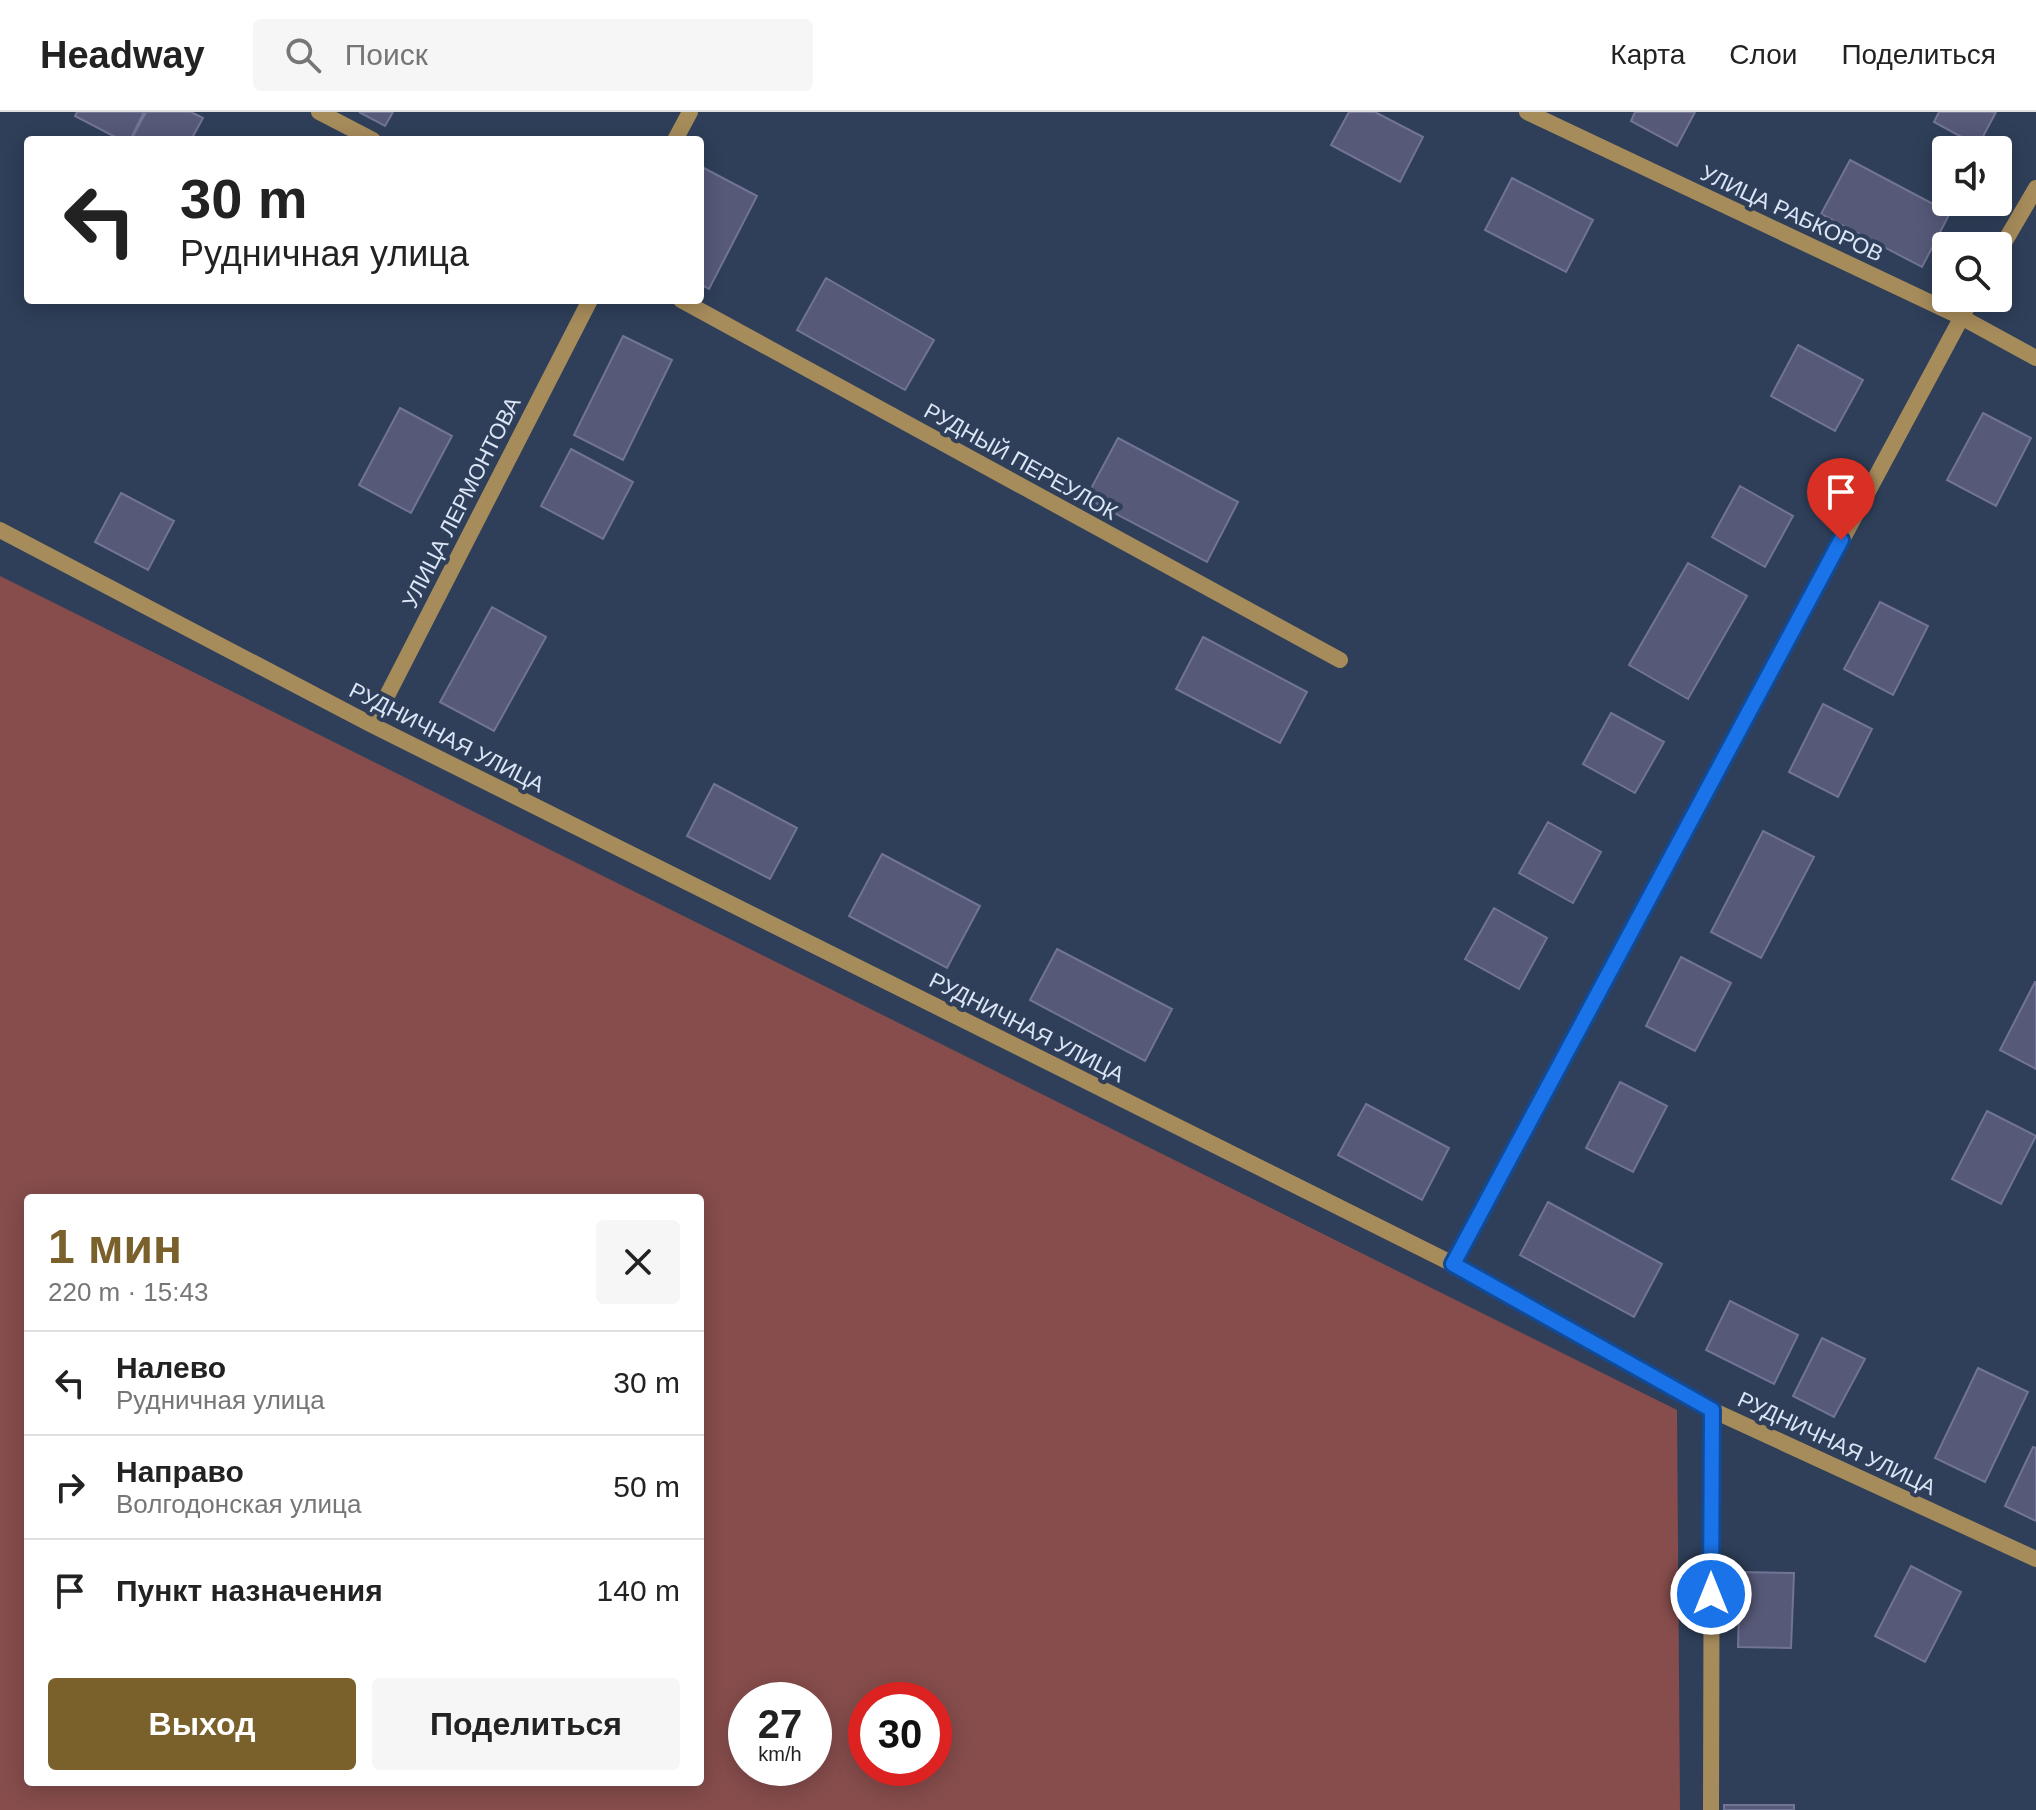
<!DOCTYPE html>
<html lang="ru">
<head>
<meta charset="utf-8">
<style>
	body { margin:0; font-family:Arial,sans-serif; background:#f6f6f6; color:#222; height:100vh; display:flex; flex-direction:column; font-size:30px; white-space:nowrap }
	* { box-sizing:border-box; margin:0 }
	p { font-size:26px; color:#767676 }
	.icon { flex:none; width:44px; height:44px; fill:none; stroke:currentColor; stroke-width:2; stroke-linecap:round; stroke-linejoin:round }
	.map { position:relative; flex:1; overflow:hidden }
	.drawer { position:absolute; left:24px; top:1082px; width:680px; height:592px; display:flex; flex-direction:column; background:#fff; border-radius:8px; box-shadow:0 4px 20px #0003 }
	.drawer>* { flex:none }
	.top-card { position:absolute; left:24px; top:24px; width:680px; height:168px; border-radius:8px; box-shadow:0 4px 20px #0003; background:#fff; color:#222; overflow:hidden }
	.buttons { position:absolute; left:1932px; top:24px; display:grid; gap:16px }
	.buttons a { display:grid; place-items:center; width:80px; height:80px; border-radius:8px; background:#fff; box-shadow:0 4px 20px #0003; font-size:40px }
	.speed { position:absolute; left:728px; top:1570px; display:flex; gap:16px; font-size:40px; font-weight:700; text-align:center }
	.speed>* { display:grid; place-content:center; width:104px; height:104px; border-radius:50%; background:#fff; box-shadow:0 4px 20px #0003; line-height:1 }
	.speed small { font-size:20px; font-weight:400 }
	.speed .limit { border:12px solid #d22; background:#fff; color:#111 }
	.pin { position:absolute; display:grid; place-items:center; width:68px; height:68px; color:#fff; margin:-82px -34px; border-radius:50% 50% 50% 0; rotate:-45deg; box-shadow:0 0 8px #0007 }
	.pin .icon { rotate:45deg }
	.me { position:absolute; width:88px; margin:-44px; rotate:0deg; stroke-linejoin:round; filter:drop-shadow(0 0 6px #0008) }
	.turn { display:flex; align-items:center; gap:28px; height:168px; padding:0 24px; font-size:36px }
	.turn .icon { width:104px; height:104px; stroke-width:2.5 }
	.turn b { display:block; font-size:56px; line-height:68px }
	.round { display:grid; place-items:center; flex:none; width:84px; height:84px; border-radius:8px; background:#f6f6f6 }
	.summary { display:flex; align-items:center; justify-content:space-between; height:136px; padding:0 24px }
	h1 { font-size:48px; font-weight:800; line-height:60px; color:#7a602b }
	.button { display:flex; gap:16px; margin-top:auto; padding:16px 24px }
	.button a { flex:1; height:92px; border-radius:8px; background:#7a602b; color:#fff; font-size:32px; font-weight:800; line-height:92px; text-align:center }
	.button a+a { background:#f6f6f6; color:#222 }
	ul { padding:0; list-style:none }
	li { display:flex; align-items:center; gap:24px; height:104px; padding:0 24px; border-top:2px solid #e0e0e0 }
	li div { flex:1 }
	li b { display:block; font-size:30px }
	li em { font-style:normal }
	header { display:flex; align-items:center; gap:48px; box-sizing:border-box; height:112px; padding:0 40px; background:#fff; border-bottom:2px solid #e0e0e0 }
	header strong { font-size:38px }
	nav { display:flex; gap:44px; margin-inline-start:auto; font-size:28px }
	.search { width:560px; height:72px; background:#f6f6f6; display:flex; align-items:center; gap:20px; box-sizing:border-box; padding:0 28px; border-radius:8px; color:#767676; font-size:30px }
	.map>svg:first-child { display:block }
	.green { fill:#864d4c; fill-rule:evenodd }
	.building { fill:#565978; stroke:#717495; stroke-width:2 }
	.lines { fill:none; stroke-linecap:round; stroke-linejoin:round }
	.minor { stroke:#a78c5b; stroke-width:16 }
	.route-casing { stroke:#114b97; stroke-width:20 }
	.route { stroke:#1a73e8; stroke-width:14 }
	.labels { text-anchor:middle; stroke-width:8; stroke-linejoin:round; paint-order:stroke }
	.street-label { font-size:22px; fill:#dbe5f6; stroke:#2f3f59 }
</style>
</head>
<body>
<header>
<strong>Headway</strong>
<div class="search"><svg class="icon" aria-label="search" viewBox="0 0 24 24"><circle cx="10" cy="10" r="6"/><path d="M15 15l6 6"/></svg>Поиск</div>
<nav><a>Карта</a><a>Слои</a><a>Поделиться</a></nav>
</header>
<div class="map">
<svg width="2036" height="1698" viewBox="0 0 2036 1698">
	<rect width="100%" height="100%" fill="#2f3f59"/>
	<path class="green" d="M0,464L1677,1298L1680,1698H0ZM28,1086H700V1670H28ZM746,1588H814V1656H746ZM866,1588H934V1656H866Z"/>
	<path class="building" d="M77,0H144L130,28H121L75,4Z
		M146,0H191L203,6L191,28H131Z
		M359,0H393L385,14Z
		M1349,0H1375L1423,25L1400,70L1331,33Z
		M1635,0H1695L1677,34L1631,9Z
		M1939,0H1996L1978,34L1934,10Z
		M1850,48L1950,101L1922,155L1821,102Z
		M700,54L757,84L709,177L700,172Z
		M1512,66L1593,108L1566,160L1485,118Z
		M826,166L934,228L905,278L797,218Z
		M623,224L672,248L623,348L574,323Z
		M1798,233L1863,268L1835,319L1771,284Z
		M400,296L452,324L411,401L359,373Z
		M1983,301L2031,326L1996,394L1947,368Z
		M1118,326L1238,390L1207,450L1086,386Z
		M571,337L633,370L603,427L541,394Z
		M1740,374L1793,404L1765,455L1712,425Z
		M121,381L174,409L148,458L95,430Z
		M1688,451L1747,484L1688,587L1629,553Z
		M1880,490L1928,514L1893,583L1844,557Z
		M492,495L546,525L494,619L440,590Z
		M1203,525L1307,580L1280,631L1176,577Z
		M1823,592L1872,617L1838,685L1789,660Z
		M1611,601L1664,630L1635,681L1583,652Z
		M714,672L797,716L770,767L687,724Z
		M1548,710L1601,740L1573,791L1519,761Z
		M1763,719L1814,745L1761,846L1711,820Z
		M882,742L980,794L947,856L849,804Z
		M1494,796L1547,826L1519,877L1465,847Z
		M1057,837L1172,897L1145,949L1030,888Z
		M1681,845L1731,871L1695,939L1646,914Z
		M2035,870H2036V957L2000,938Z
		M1620,970L1667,994L1633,1060L1586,1036Z
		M1366,992L1449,1036L1422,1088L1338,1043Z
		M1987,999L2036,1024L2001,1092L1952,1067Z
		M1548,1090L1662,1152L1634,1205L1520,1143Z
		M1730,1189L1798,1223L1774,1272L1706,1238Z
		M1822,1226L1865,1247L1834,1305L1793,1284Z
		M1978,1256L2028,1280L1985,1370L1935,1346Z
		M2033,1335L2036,1336V1409L2005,1394Z
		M1911,1454L1961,1480L1925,1550L1875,1524Z
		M1740,1460L1794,1461L1791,1536L1738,1535Z
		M1724,1693H1794V1698H1724Z"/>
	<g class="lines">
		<path class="minor" d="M319,0L373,28
			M1527,0L1961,205L2036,246
			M675,28L690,0
			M1998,141L2036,76
			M681,188L1340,548
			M0,418L372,613L1453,1152L1712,1298L2036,1447
			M372,613L590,188
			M1453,1152L1972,186
			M1711,1698L1712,1298"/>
	</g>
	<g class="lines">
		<defs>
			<path id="route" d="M1711,1482L1712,1298L1453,1152L1841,428"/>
		</defs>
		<use href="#route" class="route-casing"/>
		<use href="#route" class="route"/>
	</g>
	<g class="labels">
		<g class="street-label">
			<text transform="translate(1792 101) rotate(25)" y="8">УЛИЦА РАБКОРОВ</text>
			<text transform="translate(1021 349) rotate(29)" y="8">РУДНЫЙ ПЕРЕУЛОК</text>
			<text transform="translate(461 390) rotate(-63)" y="8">УЛИЦА ЛЕРМОНТОВА</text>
			<text transform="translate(447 625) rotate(27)" y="8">РУДНИЧНАЯ УЛИЦА</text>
			<text transform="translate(1027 915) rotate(27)" y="8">РУДНИЧНАЯ УЛИЦА</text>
			<text transform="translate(1837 1331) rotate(25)" y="8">РУДНИЧНАЯ УЛИЦА</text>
		</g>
	</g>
</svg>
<div class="buttons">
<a><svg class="icon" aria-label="sound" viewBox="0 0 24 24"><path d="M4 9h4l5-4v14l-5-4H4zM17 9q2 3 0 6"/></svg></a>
<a><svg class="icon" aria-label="search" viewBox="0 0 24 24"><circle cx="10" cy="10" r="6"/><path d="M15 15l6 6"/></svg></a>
</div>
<div class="speed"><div>27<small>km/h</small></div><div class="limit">30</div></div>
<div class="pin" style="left:1841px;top:428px;background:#d93025"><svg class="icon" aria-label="arrive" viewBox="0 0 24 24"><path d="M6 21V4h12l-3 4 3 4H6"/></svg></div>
<svg class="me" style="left:1711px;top:1482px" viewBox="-20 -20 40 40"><circle r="17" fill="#1a73e8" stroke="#fff" stroke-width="3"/><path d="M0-11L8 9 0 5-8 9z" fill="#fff"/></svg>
<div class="top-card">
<div class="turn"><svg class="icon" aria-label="left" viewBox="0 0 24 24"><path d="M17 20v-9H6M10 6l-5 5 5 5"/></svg><div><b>30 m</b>Рудничная улица</div></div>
</div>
<section class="drawer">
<div class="summary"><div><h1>1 мин</h1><p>220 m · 15:43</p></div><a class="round"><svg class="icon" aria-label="close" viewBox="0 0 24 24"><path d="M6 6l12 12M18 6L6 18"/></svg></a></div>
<ul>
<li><svg class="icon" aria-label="left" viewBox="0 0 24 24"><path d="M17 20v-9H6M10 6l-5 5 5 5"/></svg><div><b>Налево</b><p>Рудничная улица</p></div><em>30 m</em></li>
<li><svg class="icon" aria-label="right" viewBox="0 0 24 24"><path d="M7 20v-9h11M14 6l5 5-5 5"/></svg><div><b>Направо</b><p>Волгодонская улица</p></div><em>50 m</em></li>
<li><svg class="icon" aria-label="arrive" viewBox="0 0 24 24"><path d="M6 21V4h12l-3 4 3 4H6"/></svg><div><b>Пункт назначения</b></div><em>140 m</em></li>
</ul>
<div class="button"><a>Выход</a><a>Поделиться</a></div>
</section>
</div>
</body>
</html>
